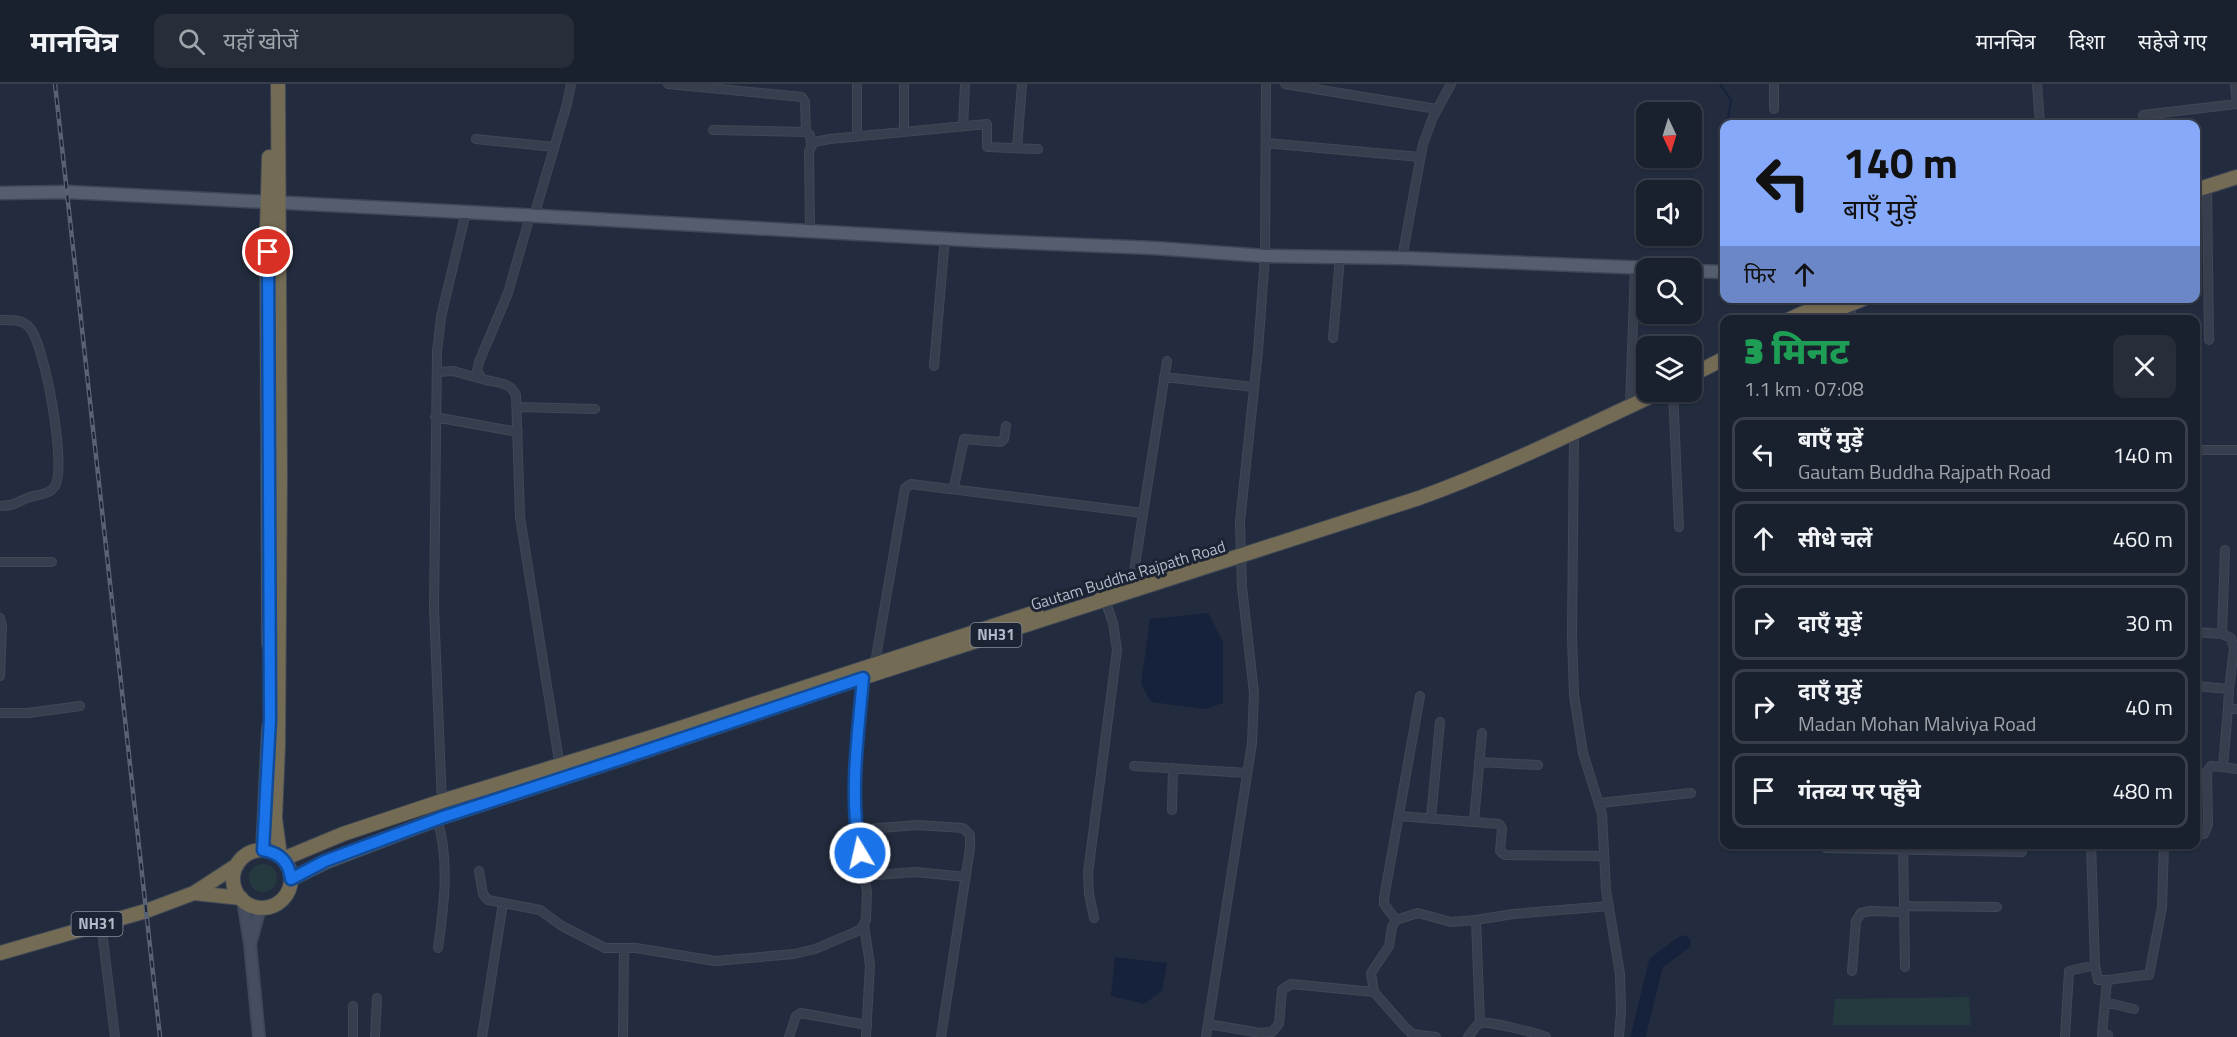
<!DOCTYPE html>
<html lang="hi">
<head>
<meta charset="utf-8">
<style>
	body { margin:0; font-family:"Titillium Web","Noto Sans Devanagari",sans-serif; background:#272e3a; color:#f1f3f6; height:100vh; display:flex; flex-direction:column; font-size:22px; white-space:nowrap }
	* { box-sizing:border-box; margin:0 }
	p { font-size:20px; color:#9fa3aa }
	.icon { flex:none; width:33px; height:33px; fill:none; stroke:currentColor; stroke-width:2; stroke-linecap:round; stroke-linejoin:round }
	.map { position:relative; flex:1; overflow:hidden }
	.details { position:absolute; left:1720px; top:231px; width:480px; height:534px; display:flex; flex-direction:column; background:#1a212e; border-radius:12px; box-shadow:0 2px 4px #0004,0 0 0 2px #383e4a }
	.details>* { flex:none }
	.top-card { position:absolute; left:1720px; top:36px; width:480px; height:183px; border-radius:12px; box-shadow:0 2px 4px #0004,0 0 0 2px #383e4a; background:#87a9fa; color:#111; overflow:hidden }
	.needle { width:39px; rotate:176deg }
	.tools { position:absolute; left:1636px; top:18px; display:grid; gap:12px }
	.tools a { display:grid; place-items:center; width:66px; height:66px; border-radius:12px; background:#1a212e; box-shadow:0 2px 4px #0004,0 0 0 2px #383e4a; font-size:30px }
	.pin { position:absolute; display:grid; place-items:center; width:51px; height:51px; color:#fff; margin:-26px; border:3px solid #fff; border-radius:50%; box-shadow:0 2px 6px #0007 }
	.me { position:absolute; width:66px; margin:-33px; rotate:351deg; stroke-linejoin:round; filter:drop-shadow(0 0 4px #0008) }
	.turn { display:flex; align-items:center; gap:21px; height:126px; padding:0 24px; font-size:27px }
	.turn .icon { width:78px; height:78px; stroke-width:2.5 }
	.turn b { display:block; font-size:42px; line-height:51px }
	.then { display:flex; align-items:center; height:57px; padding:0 24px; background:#0003; gap:12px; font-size:22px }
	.round { display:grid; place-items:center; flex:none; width:63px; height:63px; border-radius:12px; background:#272e3a }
	.headline { display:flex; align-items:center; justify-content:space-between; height:102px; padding:0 24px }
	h1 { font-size:36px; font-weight:800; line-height:45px; color:#1e9e55 }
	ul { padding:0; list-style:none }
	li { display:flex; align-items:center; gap:18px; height:75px; margin:0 12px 9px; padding:0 12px; border:3px solid #383e4a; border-radius:12px }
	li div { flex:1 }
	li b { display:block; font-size:22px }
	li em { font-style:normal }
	header { display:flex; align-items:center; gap:36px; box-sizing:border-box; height:84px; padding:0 30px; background:#1a212e; border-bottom:2px solid #383e4a }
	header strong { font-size:28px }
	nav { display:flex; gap:33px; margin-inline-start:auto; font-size:21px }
	.search { width:420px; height:54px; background:#272e3a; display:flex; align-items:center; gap:15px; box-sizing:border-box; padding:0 21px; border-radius:12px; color:#9fa3aa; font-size:22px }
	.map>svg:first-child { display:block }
	.green { fill:#253a3f }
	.water { fill:#16223c }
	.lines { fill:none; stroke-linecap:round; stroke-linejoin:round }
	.stream { stroke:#16223c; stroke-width:2 }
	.river { stroke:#16223c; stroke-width:15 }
	.street-casing { stroke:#404857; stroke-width:10 }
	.secondary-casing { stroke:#404857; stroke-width:14 }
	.primary-casing { stroke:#404857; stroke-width:15 }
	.highway-casing { stroke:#3f4756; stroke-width:16 }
	.street { stroke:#373f4e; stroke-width:8 }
	.secondary { stroke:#454d61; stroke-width:10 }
	.primary { stroke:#555e6e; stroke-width:12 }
	.highway { stroke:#746b54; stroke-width:14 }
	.rail-casing { stroke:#596275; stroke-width:4.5 }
	.rail { stroke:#1c2433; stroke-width:2; stroke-dasharray:7; stroke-linecap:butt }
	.route-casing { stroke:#114b97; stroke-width:15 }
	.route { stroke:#1a73e8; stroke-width:10 }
	.labels { text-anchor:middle; stroke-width:6; stroke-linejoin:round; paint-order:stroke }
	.shield { fill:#1c2433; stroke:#868d9c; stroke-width:1.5 }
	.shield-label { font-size:15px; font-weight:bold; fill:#b3bac9 }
	.street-label { font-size:16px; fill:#b3bac9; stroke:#1c2433 }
</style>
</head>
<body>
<header>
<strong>मानचित्र</strong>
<div class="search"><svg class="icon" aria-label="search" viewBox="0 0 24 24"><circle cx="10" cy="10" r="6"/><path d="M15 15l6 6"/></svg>यहाँ खोजें</div>
<nav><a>मानचित्र</a><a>दिशा</a><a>सहेजे गए</a></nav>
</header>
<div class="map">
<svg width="2237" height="953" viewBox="0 0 2237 953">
	<rect width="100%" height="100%" fill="#232c3e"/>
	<path class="green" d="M249 794a14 14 0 1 1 28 0a14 14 0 1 1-28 0Z
		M1969,913L1971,941H1833L1835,915Z"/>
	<path class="water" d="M1208,529L1223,558V619L1205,625L1151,618L1141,600L1150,535Z
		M1115,873L1167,879L1162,907L1144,920L1111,912Z"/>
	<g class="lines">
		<path class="stream" d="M1720,0L1731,16L1727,40
			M1725,59V64"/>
		<path class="river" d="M1638,953L1656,879L1683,859"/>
		<defs>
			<path id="street" d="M668,0L802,13L805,18L806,48
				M857,0V52
				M1285,0L1437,25
				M2037,0L2040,40
				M1774,25V0
				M2143,31L2237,20L2235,0
				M963,42L965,0
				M713,46L806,48L810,51L811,61
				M904,48V0
				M476,55L554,63
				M1266,59L1420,73
				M1017,64L1022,0
				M2207,102L2209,256
				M530,132L508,209L479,278L477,287L482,295C494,299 510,297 516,311L520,433L560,683
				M534,132L567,20L571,0
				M810,145L809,67L814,58L830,55L987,40V63L1038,65
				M1402,174L1423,60L1433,33L1451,0
				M1849,221L1853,236
				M0,236C10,236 23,235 30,244C45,262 67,383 55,402C49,411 39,410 30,413C17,417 16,422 0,422
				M1333,254L1340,173
				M934,282L945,153
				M437,288L453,287L482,295
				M1164,293L1254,303
				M1673,308L1679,443
				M1630,322L1635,184
				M517,323L595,325
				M435,333L518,348
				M1574,350L1572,553L1574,611L1583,669L1602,730L1606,806L1620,890L1621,928L1619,953
				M2196,366H2237
				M951,405L1143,429
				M2225,466L2222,550L2231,554L2234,564L2229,605
				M0,478H52
				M1132,500L1167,277
				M0,534L2,542L0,592
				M2196,548L2222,550
				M875,579L905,404L911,400L949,405L954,403L964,355L1001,358L1004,355L1006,342
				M2196,602L2229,605L2228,624L2237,625
				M2228,624L2223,683L2237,685
				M0,629H28L80,622
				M1479,678L1538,681
				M1134,682L1247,689
				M442,719L434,524L437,268L441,233L466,128
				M1600,719L1691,709
				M1172,726L1173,684
				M1399,732L1499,740L1502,744L1500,767L1505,771L1604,772
				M1431,734L1440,638
				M437,735C450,776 444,822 438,864
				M1474,737L1482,649
				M856,746L854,715L863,594
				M2196,751L2204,750L2208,741L2207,687L2211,682L2223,683
				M1903,760L1905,883
				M2091,760L2095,881L2098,896C2116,897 2131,891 2149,891L2162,823L2164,760
				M1826,764L2022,768
				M479,787L483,810L488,816L540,826L562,842L605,864H636L715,877L794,870L815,865L853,849L861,845L866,836L867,808L856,746L917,741L963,744L970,751V764L941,953
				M865,792L915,788L966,793
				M1904,822L1997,823
				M1094,834L1089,810L1088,789L1117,566L1113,539L1105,516
				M1396,836L1384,820V814L1420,612
				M1476,836L1480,939
				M101,839L115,953
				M864,841L870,881L866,953
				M1852,887L1856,837L1861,829L1870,827L1904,828
				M2107,896L2102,950L2108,951
				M2105,918L2134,925
				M1208,940L1260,949L1272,948L1279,940L1282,906L1291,900L1374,908
				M353,953V922
				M375,953L377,914
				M482,953L503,819
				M623,953L624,864
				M789,953L796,932L801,929L867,941
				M1206,953L1252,659L1254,609L1242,503L1240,438L1258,267L1265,172L1266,0
				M1436,953L1412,950L1404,942L1374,908L1371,889L1389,862L1392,843L1396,836L1418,829L1451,838L1476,836L1513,830L1609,822
				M1468,953C1472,949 1475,941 1481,939C1490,937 1536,949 1546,953
				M2065,953L2069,887L2095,881"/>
			<path id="secondary" d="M243,817L250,860L259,953
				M251,857L260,824"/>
			<path id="primary" d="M0,109L68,108L466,128L986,157L1154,164L1265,172L1402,174L1649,184
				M1692,187L1725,188"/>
			<path id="highway" d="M278,0L280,392L278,662L275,734L280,772
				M2196,106L2237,93
				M1788,236L1837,214
				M1812,236L1865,214
				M1692,291L1725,274
				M1100,507L1171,486
				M269,560L267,146L269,73
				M263,766L269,643
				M233 795a29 29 0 1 1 58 0a29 29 0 1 1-58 0Z
				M283,775L343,750L442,717L662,650L1036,528
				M291,795L325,778L443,733L621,675L874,590L1419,414C1502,384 1581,345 1660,308
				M194,809L241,814
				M0,869L146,827L194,809L237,781"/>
		</defs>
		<use href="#street" class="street-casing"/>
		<use href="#secondary" class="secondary-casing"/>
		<use href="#primary" class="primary-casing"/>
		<use href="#highway" class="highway-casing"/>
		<use href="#street" class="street"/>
		<use href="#secondary" class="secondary"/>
		<use href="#primary" class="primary"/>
		<use href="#highway" class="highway"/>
		<defs>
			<path id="rail" d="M55,0L160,953"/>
		</defs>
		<use href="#rail" class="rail-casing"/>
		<use href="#rail" class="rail"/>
	</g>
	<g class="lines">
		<defs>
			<path id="route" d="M268,168L270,635L263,766C280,769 289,778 291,795L325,777L443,733L621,675L863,594C858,652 849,711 860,769"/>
		</defs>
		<use href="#route" class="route-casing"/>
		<use href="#route" class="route"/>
	</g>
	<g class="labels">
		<g class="shield">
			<rect x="970.5" y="539" width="51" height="24" rx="4.5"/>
			<rect x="71.5" y="828" width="51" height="24" rx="4.5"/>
		</g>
		<g class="shield-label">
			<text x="996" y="556">NH31</text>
			<text x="97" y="845">NH31</text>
		</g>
		<g class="street-label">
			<text transform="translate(1128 491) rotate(-17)" y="6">Gautam Buddha Rajpath Road</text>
		</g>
	</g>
</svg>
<div class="tools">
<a><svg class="needle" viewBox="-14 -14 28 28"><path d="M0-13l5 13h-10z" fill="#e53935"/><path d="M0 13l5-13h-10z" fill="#9fa3aa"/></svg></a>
<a><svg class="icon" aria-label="sound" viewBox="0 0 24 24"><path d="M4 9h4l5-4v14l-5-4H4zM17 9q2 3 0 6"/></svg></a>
<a><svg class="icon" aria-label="search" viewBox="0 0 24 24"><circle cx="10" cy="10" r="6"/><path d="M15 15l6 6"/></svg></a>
<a><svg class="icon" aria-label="layers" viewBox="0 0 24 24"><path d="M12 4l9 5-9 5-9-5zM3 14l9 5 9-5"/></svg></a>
</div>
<div class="pin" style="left:268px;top:168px;background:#d93025"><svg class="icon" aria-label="arrive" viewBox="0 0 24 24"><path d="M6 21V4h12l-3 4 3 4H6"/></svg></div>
<svg class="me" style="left:860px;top:769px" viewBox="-20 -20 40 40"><circle r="17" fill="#1a73e8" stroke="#fff" stroke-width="3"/><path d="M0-11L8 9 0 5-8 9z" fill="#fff"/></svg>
<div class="top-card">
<div class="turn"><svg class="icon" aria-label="left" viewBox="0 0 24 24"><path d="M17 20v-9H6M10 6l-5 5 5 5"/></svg><div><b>140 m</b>बाएँ मुड़ें</div></div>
<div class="then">फिर<svg class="icon" aria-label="ahead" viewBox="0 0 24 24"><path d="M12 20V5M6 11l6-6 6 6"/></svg></div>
</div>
<section class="details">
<div class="headline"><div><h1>3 मिनट</h1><p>1.1 km · 07:08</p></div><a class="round"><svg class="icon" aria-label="close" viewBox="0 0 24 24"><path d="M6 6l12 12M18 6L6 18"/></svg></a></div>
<ul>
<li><svg class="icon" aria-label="left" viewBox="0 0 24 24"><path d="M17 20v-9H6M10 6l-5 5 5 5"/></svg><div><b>बाएँ मुड़ें</b><p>Gautam Buddha Rajpath Road</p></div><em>140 m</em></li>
<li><svg class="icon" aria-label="ahead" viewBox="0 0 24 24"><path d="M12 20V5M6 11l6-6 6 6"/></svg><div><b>सीधे चलें</b></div><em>460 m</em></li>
<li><svg class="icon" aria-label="right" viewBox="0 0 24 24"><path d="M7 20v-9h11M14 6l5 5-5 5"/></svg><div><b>दाएँ मुड़ें</b></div><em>30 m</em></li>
<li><svg class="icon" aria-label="right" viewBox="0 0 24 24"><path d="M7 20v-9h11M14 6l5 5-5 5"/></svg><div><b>दाएँ मुड़ें</b><p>Madan Mohan Malviya Road</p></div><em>40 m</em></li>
<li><svg class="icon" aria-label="arrive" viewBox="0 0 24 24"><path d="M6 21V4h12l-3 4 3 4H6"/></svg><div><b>गंतव्य पर पहुँचे</b></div><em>480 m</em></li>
</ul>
</section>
</div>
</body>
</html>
